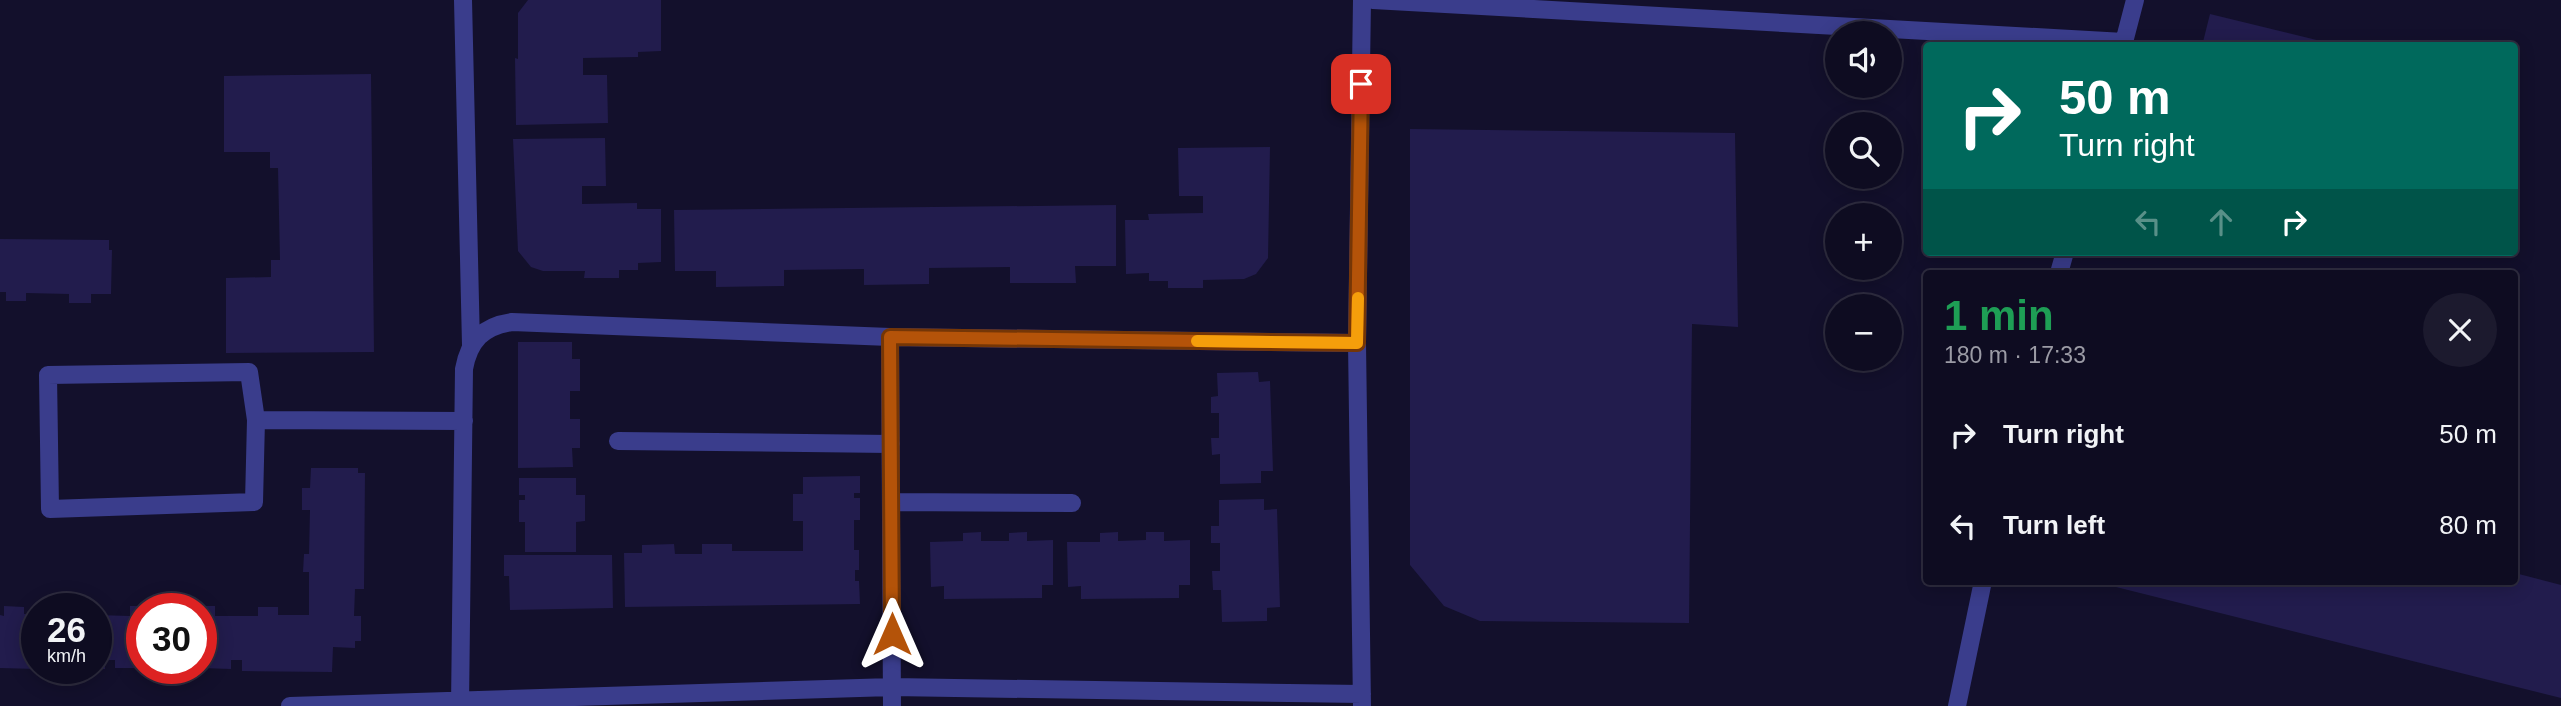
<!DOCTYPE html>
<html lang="en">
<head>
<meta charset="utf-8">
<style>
	body { margin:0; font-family:Helvetica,sans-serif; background:#1c1a2e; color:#f1f3f6; height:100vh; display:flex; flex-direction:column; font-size:26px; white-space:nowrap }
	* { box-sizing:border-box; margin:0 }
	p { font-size:23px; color:#9b9ba5 }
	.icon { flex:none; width:38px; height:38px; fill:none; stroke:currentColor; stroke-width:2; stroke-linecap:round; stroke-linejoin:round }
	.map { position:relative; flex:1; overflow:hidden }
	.panel { position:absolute; left:1923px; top:270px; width:595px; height:315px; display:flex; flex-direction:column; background:#0e0c21; border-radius:7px; box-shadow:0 4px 18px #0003,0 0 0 2px #2e2c3f }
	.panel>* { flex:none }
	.guide { position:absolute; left:1923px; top:42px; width:595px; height:214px; border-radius:7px; box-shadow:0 4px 18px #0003,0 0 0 2px #2e2c3f; background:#00695c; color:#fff; overflow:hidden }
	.fabs { position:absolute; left:1825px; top:21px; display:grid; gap:14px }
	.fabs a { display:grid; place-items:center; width:77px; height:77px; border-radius:50%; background:#0e0c21; box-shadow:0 4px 18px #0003,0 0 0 2px #2e2c3f; font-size:35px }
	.speed { position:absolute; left:21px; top:593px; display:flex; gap:14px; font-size:35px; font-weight:700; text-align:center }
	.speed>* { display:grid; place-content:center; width:91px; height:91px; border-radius:50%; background:#0e0c21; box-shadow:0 4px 18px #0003,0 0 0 2px #2e2c3f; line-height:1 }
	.speed small { font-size:18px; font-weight:400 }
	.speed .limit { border:10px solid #d22; background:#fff; color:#111 }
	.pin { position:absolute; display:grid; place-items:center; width:60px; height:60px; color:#fff; margin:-30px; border-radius:14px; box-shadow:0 4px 10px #0006 }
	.me { position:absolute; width:77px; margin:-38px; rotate:0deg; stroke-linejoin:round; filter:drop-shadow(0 0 5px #0008) }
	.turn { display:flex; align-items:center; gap:24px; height:147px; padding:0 21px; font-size:32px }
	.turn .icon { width:91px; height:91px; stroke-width:2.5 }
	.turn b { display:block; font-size:49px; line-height:60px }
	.lanes { display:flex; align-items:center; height:66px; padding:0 21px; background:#0003; justify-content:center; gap:35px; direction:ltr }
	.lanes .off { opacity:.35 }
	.round { display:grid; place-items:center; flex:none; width:74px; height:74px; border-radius:37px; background:#1c1a2e }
	.head { display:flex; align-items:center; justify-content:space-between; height:119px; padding:0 21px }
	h1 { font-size:42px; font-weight:600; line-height:52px; color:#1e9e55 }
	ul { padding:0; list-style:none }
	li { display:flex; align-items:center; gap:21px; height:91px; padding:0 21px }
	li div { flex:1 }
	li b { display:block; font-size:26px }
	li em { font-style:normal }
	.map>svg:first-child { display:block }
	.building { fill:#221c4d }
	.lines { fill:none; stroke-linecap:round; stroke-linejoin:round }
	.minor { stroke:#3a3d8c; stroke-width:18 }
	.route-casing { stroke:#753606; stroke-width:18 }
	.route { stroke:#b45309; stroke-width:12 }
	.slow { stroke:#f59e0b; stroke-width:12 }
</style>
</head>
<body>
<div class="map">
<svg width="2561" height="706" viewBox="0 0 2561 706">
	<rect width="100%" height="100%" fill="#13102c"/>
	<path class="building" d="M528,0H661V51L638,52V57L583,58V75H607L608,123L516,125L515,58L518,59V13Z
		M2210,14L2337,45V46H2202Z
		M371,74L374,352L226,353V278L271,277V260H280L278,168H270V152H224V76Z
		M1410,129L1735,133L1738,327L1692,324L1689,623L1480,621L1444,606L1410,565Z
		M605,138L606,186H582V204L637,203V209H661V262L638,263V270H619V278H584L585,271H543L531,267L518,251L513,139Z
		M1270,147L1268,258L1256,274L1244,279L1203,280V288H1168V281H1149V273L1126,274L1125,220H1149L1148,214L1203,213V196H1179L1178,148Z
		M1116,205V266H1075L1076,283H1010V267L929,268V284L864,285V269L784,270V286L716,287V271H675L674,210Z
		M0,239L109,240V250H112L111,294H91V303H69V294L26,293V301H6V292H0Z
		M518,342H572V359H580V391H570V419H580V448H572L573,467L518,468Z
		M1258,372L1259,382L1270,381L1273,471H1261V483L1220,484V454L1212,455L1211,438H1219V413H1211V397L1218,396L1217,373Z
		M311,468H358V473H365L364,589H355L354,616H361V641H355V648L333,647L332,672L242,671V660H231V669L201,668V609H193V606H215V616H258V607H278V615H309V572H303L304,554H309L310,510H302V488H310Z
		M860,476V493H854V498H860V520H854V550H859V570H855V581H859L860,604L625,607L624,553H642V545L674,544L675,554H702V544H732V551H803V521H793V494H803V477Z
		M519,478H576V495H585V521L576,522V552H525V522H519V500H525V495H519Z
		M1264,499V510L1277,509L1280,607L1267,608V621L1222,622L1221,590H1213L1212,571H1220V543H1211V526H1219V500Z
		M981,532V541H1009V533L1027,532V541L1053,540V585H1042V598L944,599V586L931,587L930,542L963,541V533Z
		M1118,532V541L1146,540V532H1164V541L1190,540V585H1179V598L1081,599V586L1068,587L1067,542H1100V533Z
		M504,555H612L613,608L510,610L509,576H504Z
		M2515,573L2561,585V698L2116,587L2118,581H2515Z
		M4,606L24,607V614L37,615V669L0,668V615L4,616Z
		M130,606H150V609H142V668H115V660H105V669H96V615L130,616Z"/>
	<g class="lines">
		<path class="minor" d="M463,0L471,345
			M1373,0L2124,42
			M2123,46L2135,0
			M2059,273L2065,252
			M890,337L892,706
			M256,420L249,372L48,375L50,509L254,502L256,420L464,421
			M618,441L891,444
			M891,502L1072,503
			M290,706L892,687L1362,694
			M460,706L464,369C469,341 483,326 512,322L890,337L1357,343
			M1362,706L1357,343L1362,0
			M1957,706L1983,581"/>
	</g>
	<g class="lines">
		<defs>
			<path id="route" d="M892,634L890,337L1357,343L1361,84"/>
		</defs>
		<use href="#route" class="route-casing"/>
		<use href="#route" class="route"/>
		<path class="slow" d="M1197,341L1357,343L1358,298"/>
	</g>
</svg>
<div class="fabs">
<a><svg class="icon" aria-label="sound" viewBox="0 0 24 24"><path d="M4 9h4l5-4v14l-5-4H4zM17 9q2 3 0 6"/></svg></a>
<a><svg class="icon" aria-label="search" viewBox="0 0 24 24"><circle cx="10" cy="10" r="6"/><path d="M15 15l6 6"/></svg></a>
<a>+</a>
<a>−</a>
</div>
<div class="speed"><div>26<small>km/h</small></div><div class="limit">30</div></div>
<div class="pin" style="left:1361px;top:84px;background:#d93025"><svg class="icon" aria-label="arrive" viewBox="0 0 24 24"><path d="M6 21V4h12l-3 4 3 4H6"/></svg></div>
<svg class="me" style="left:892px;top:634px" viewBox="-20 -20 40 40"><path d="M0-17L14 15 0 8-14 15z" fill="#b45309" stroke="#fff" stroke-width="4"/></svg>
<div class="guide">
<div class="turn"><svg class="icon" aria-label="right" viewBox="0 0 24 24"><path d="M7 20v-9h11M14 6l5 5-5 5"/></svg><div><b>50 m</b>Turn right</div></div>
<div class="lanes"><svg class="icon off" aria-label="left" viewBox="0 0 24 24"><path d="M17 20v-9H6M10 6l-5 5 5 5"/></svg><svg class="icon off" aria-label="ahead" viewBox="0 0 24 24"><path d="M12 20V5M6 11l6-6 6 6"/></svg><svg class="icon" aria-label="right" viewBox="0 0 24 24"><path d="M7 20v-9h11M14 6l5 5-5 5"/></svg></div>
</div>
<section class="panel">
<div class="head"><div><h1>1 min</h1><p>180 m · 17:33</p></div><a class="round"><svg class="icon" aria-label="close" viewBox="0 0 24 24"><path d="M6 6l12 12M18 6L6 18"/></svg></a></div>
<ul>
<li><svg class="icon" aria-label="right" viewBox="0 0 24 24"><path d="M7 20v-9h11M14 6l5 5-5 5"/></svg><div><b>Turn right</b></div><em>50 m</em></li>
<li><svg class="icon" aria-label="left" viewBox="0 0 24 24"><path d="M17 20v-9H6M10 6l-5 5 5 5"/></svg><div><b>Turn left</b></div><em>80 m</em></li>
</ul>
</section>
</div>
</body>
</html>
